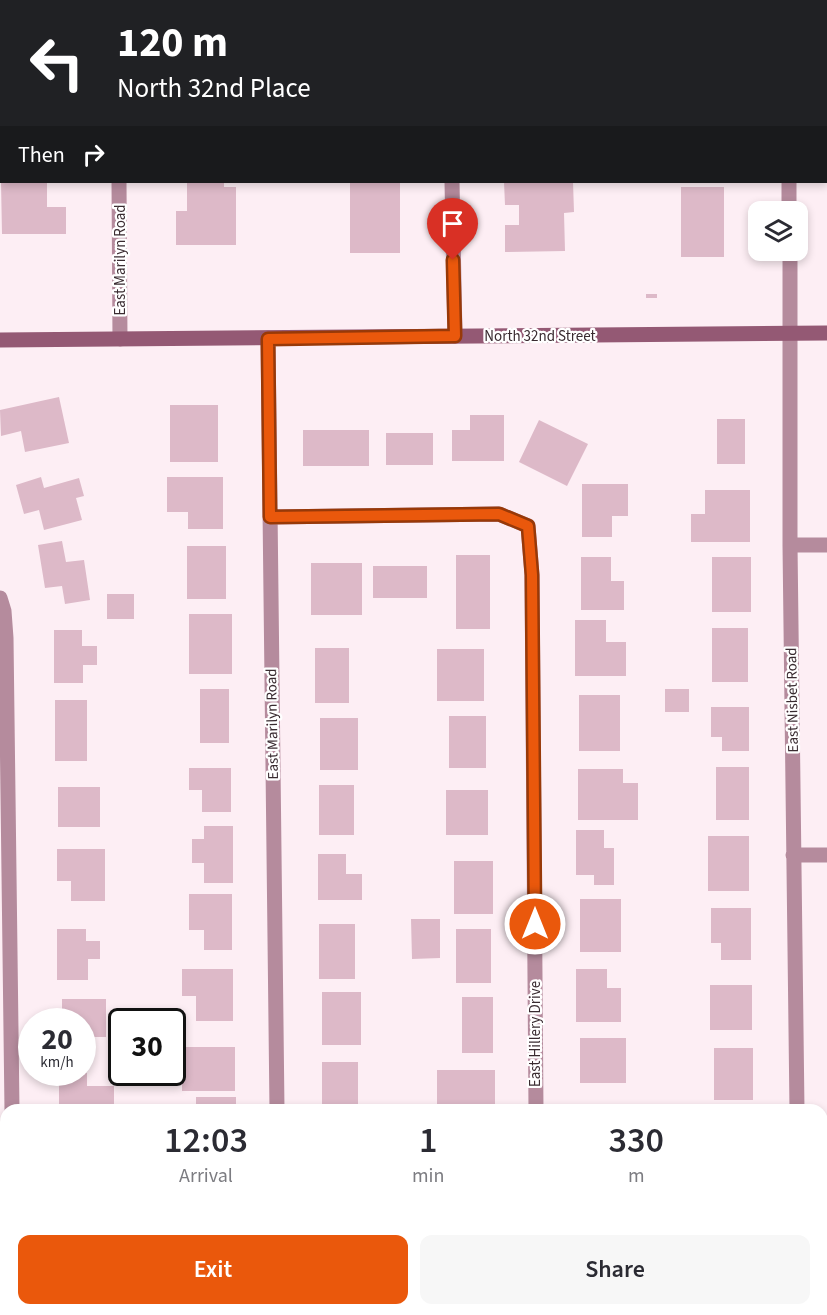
<!DOCTYPE html>
<html lang="en">
<head>
<meta charset="utf-8">
<style>
	body { margin:0; font-family:"Source Sans 3",sans-serif; background:#f7f7f7; color:#2b2b33; height:100vh; display:flex; flex-direction:column; font-size:22px; white-space:nowrap }
	* { box-sizing:border-box; margin:0 }
	p { font-size:20px; color:#7c7c81 }
	.icon { flex:none; width:33px; height:33px; fill:none; stroke:currentColor; stroke-width:2; stroke-linecap:round; stroke-linejoin:round }
	.map { position:relative; flex:1; overflow:hidden }
	.drawer { position:absolute; left:0px; top:1104px; width:828px; height:212px; display:flex; flex-direction:column; background:#fff; border-radius:18px 18px 0 0; box-shadow:0 3px 9px #0003 }
	.drawer>* { flex:none }
	.hud { position:absolute; left:0px; top:0px; width:828px; height:183px; box-shadow:0 3px 9px #0003; background:#202124; color:#fff; overflow:hidden }
	.buttons { position:absolute; left:748px; top:201px; display:grid; gap:12px }
	.buttons a { display:grid; place-items:center; width:60px; height:60px; border-radius:12px; background:#fff; box-shadow:0 3px 9px #0003; font-size:30px }
	.speed { position:absolute; left:18px; top:1008px; display:flex; gap:12px; font-size:30px; font-weight:700; text-align:center }
	.speed>* { display:grid; place-content:center; width:78px; height:78px; border-radius:50%; background:#fff; box-shadow:0 3px 9px #0003; line-height:1 }
	.speed small { font-size:15px; font-weight:400 }
	.speed .limit { border:3px solid #111; border-radius:9px; background:#fff; color:#111 }
	.pin { position:absolute; display:grid; place-items:center; width:51px; height:51px; color:#fff; margin:-62px -26px; border-radius:50% 50% 50% 0; rotate:-45deg; box-shadow:0 0 6px #0007 }
	.pin .icon { rotate:45deg }
	.me { position:absolute; width:66px; margin:-33px; rotate:0deg; stroke-linejoin:round; filter:drop-shadow(0 0 4px #0008) }
	.turn { display:flex; align-items:center; gap:21px; height:126px; padding:0 18px; font-size:27px }
	.turn .icon { width:78px; height:78px; stroke-width:2.5 }
	.turn b { display:block; font-size:42px; line-height:51px }
	.then { display:flex; align-items:center; height:57px; padding:0 18px; background:#0003; gap:12px; font-size:22px }
	.eta { display:flex; justify-content:space-evenly; align-items:center; height:102px; text-align:center }
	.eta b { font-size:36px; font-weight:600; line-height:42px }
	.button { display:flex; gap:12px; margin-top:auto; padding:12px 18px }
	.button a { flex:1; height:69px; border-radius:12px; background:#ea580c; color:#fff; font-size:24px; font-weight:600; line-height:69px; text-align:center }
	.button a+a { background:#f7f7f7; color:#2b2b33 }
	.map>svg:first-child { display:block }
	.building { fill:#ddb9c8 }
	.lines { fill:none; stroke-linecap:round; stroke-linejoin:round }
	.lane { stroke:#b58b9d; stroke-width:12 }
	.street { stroke:#b58b9d; stroke-width:15 }
	.secondary { stroke:#945974; stroke-width:15 }
	.route-casing { stroke:#983908; stroke-width:15 }
	.route { stroke:#ea580c; stroke-width:10 }
	.labels { text-anchor:middle; stroke-width:4.5; stroke-linejoin:round; paint-order:stroke }
	.street-label { font-size:15px; fill:#392b30; stroke:#fff }
</style>
</head>
<body>
<div class="map">
<svg width="827" height="1315" viewBox="0 0 827 1315">
	<rect width="100%" height="100%" fill="#fdeef4"/>
	<path class="building" d="M1,182H47V207H66V234H2Z
		M187,182H224V187H236V245H176V211H187Z
		M350,182H400V253H350Z
		M504,182H573L574,212L564,213L565,251L505,252V225H519V205H505Z
		M681,187H724V257H681Z
		M646,294H657V298H646Z
		M59,397L69,443L25,452L21,431L1,436L0,410Z
		M170,405H218V462H170Z
		M470,415H504V461H452V430H470Z
		M717,419H745V464H717Z
		M539,420L588,444L567,486L519,462Z
		M303,430H369V466H303Z
		M386,433H433V465H386Z
		M41,477L44,488L79,478L84,496L76,498L82,520L44,530L39,510L24,514L16,485Z
		M167,477H223V529H188V512H167Z
		M582,484H628V516H612V537H582Z
		M705,490H750V542H691V514H705Z
		M62,541L66,562L84,560L90,600L65,604L62,586L45,588L38,545Z
		M187,546H226V599H187Z
		M456,555H490V629H456Z
		M581,557H611V581H624V610H581Z
		M712,557H751V612H712Z
		M311,563H362V615H311Z
		M373,566H427V598H373Z
		M107,594H134V619H107Z
		M189,614H232V674H189Z
		M575,620H606V642H626V676H575Z
		M712,628H748V682H712Z
		M54,630H82V646H97V665H83V683H54Z
		M315,648H349V703H315Z
		M437,649H484V701H437Z
		M200,689H229V743H200Z
		M665,689H689V712H665Z
		M579,695H620V751H579Z
		M55,700H87V761H55Z
		M711,707H749V751H722V737H711Z
		M449,716H486V768H449Z
		M320,718H358V770H320Z
		M716,767H749V820H716Z
		M189,768H231V812H202V790H189Z
		M578,769H623V783H638V820H578Z
		M319,785H354V835H319Z
		M58,787H100V827H58Z
		M446,790H488V835H446Z
		M204,826H233V883H204V863H192V839H204Z
		M576,830H604V848H614V885H594V875H576Z
		M708,836H749V891H708Z
		M57,849H105V901H71V881H57Z
		M318,854H346V874H362V900H318Z
		M454,861H493V914H454Z
		M189,894H232V950H204V930H189Z
		M580,899H621V952H580Z
		M711,908H751V960H721V943H711Z
		M411,919H440V958L412,959Z
		M319,924H355V979H319Z
		M57,929H86V941H100V959H88V980H57Z
		M456,929H491V983H456Z
		M182,969H233V1021H196V996H182Z
		M576,969H607V988H621V1022H576Z
		M710,985H752V1030H710Z
		M322,992H361V1045H322Z
		M462,997H493V1053H462Z
		M62,999H106V1037H91V1060H82V1022H62Z
		M580,1038H626V1083H580Z
		M182,1047H235V1091H182Z
		M714,1048H753V1100H714Z
		M322,1062H358V1110H322Z
		M437,1070H495V1110H464V1104H437Z
		M59,1073H87V1086H114V1110H73V1104H59Z
		M196,1097H236V1110H196Z
		M324,1310H391V1315H324Z
		M445,1310H496V1315H420V1313H445Z"/>
	<g class="lines">
		<path class="lane" d="M826,5H827"/>
		<path class="street" d="M118,0V2
			M451,0V2
			M787,0V2
			M119,182L120,339
			M452,182L455,336
			M789,182V212
			M790,250V545L797,1110
			M268,338L277,1110
			M270,517L499,514L528,526L532,575L536,1110
			M790,545H827
			M0,598L4,611L6,638L12,1110
			M793,855H827
			M822,1165H827
			M15,1310L16,1315
			M280,1310V1315
			M537,1310V1315
			M800,1310V1315"/>
		<path class="secondary" d="M0,340L827,333"/>
	</g>
	<g class="lines">
		<defs>
			<path id="route" d="M453,260L455,336L268,339L270,517L499,514L528,526L532,575L535,924"/>
		</defs>
		<use href="#route" class="route-casing"/>
		<use href="#route" class="route"/>
	</g>
	<g class="labels">
		<g class="street-label">
			<text transform="translate(120 260) rotate(-90)" y="5">East Marilyn Road</text>
			<text x="540" y="341">North 32nd Street</text>
			<text transform="translate(792 700) rotate(-91)" y="5">East Nisbet Road</text>
			<text transform="translate(272 724) rotate(-91)" y="5">East Marilyn Road</text>
			<text transform="translate(535 1034) rotate(-90)" y="5">East Hillery Drive</text>
		</g>
	</g>
</svg>
<div class="buttons">
<a><svg class="icon" aria-label="layers" viewBox="0 0 24 24"><path d="M12 4l9 5-9 5-9-5zM3 14l9 5 9-5"/></svg></a>
</div>
<div class="speed"><div>20<small>km/h</small></div><div class="limit">30</div></div>
<div class="pin" style="left:453px;top:260px;background:#d93025"><svg class="icon" aria-label="arrive" viewBox="0 0 24 24"><path d="M6 21V4h12l-3 4 3 4H6"/></svg></div>
<svg class="me" style="left:535px;top:924px" viewBox="-20 -20 40 40"><circle r="17" fill="#ea580c" stroke="#fff" stroke-width="3"/><path d="M0-11L8 9 0 5-8 9z" fill="#fff"/></svg>
<div class="hud">
<div class="turn"><svg class="icon" aria-label="left" viewBox="0 0 24 24"><path d="M17 20v-9H6M10 6l-5 5 5 5"/></svg><div><b>120 m</b>North 32nd Place</div></div>
<div class="then">Then<svg class="icon" aria-label="right" viewBox="0 0 24 24"><path d="M7 20v-9h11M14 6l5 5-5 5"/></svg></div>
</div>
<section class="drawer">
<div class="eta">
<div><b>12:03</b><p>Arrival</p></div>
<div><b>1</b><p>min</p></div>
<div><b>330</b><p>m</p></div>
</div>
<div class="button"><a>Exit</a><a>Share</a></div>
</section>
</div>
</body>
</html>
